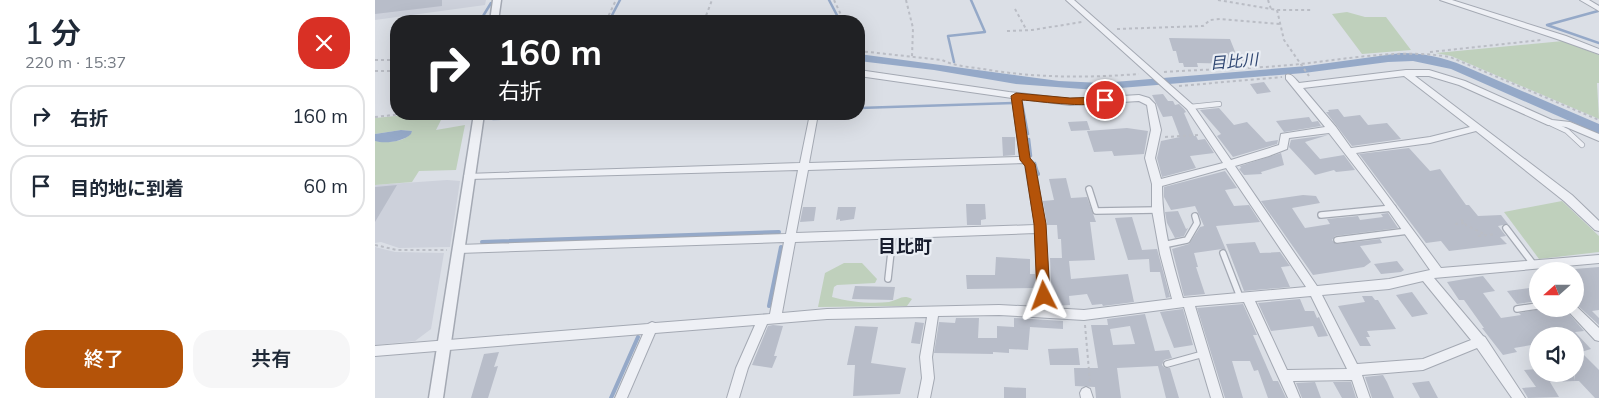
<!DOCTYPE html>
<html lang="ja">
<head>
<meta charset="utf-8">
<style>
	body { margin:0; font-family:Mulish,"Noto Sans JP",sans-serif; background:#f6f6f7; color:#1f2937; height:100vh; display:flex; flex-direction:column; font-size:19px; white-space:nowrap }
	* { box-sizing:border-box; margin:0 }
	p { font-size:16px; color:#747a83 }
	.icon { flex:none; width:28px; height:28px; fill:none; stroke:currentColor; stroke-width:2; stroke-linecap:round; stroke-linejoin:round }
	.map { position:relative; flex:1; overflow:hidden }
	.drawer { display:flex; flex-direction:column; background:#fff; width:375px }
	.drawer>* { flex:none }
	.guide { position:absolute; left:15px; top:15px; width:475px; height:105px; border-radius:20px; box-shadow:0 5px 20px #0002; background:#202124; color:#fff; overflow:hidden }
	.needle { width:32px; rotate:249deg }
	.buttons { position:absolute; left:1154px; top:262px; display:grid; gap:10px }
	.buttons a { display:grid; place-items:center; width:55px; height:55px; border-radius:50%; background:#fff; box-shadow:0 5px 20px #0002; font-size:25px }
	.pin { position:absolute; display:grid; place-items:center; width:42px; height:42px; color:#fff; margin:-21px; border:2px solid #fff; border-radius:50%; box-shadow:0 1px 5px #0007 }
	.me { position:absolute; width:55px; margin:-28px; rotate:357deg; stroke-linejoin:round; filter:drop-shadow(0 0 4px #0008) }
	.turn { display:flex; align-items:center; gap:18px; height:105px; padding:0 25px; font-size:22px }
	.turn .icon { width:65px; height:65px; stroke-width:2.5 }
	.turn b { display:block; font-size:35px; line-height:42px }
	.round { display:grid; place-items:center; flex:none; width:52px; height:52px; border-radius:20px; background:#f6f6f7 }
	.headline { display:flex; align-items:center; justify-content:space-between; height:85px; padding:0 25px }
	h1 { font-size:30px; font-weight:600; line-height:38px }
	.primary-button { display:flex; gap:10px; margin-top:auto; padding:10px 25px }
	.primary-button a { flex:1; height:58px; border-radius:20px; background:#b45309; color:#fff; font-size:20px; font-weight:600; line-height:58px; text-align:center }
	.primary-button a+a { background:#f6f6f7; color:#1f2937 }
	ul { padding:0; list-style:none }
	li { display:flex; align-items:center; gap:15px; height:62px; margin:0 10px 8px; padding:0 15px; border:2px solid #e0e1e3; border-radius:20px }
	li div { flex:1 }
	li b { display:block; font-size:19px }
	li em { font-style:normal }
	main { display:flex; flex:1; min-height:0 }
	.map>svg:first-child { display:block }
	.built { fill:#cdd1db }
	.green { fill:#bfd0bc }
	.water { fill:#95a9c8 }
	.lines { fill:none; stroke-linecap:round; stroke-linejoin:round }
	.stream-far1 { stroke:#95a9c8; stroke-width:2.5 }
	.stream { stroke:#95a9c8; stroke-width:4 }
	.building { fill:#b8bdc9; fill-rule:evenodd }
	.service-far1-casing { stroke:#a4a9b3; stroke-width:6 }
	.service-casing { stroke:#a4a9b3; stroke-width:8 }
	.minor-casing { stroke:#a4a9b3; stroke-width:2 }
	.tertiary-casing { stroke:#a4a9b3; stroke-width:3 }
	.path { stroke:#babdc5; stroke-width:2; stroke-dasharray:3 3; stroke-linecap:butt }
	.service-far1 { stroke:#eef0f5; stroke-width:4.5 }
	.service { stroke:#eef0f5; stroke-width:5.5 }
	.minor { fill:#eef0f5; fill-rule:evenodd }
	.tertiary { fill:#eef0f5; fill-rule:evenodd }
	.route { fill:#b45309; stroke:#753606 }
	.labels { text-anchor:middle; stroke-width:4.5; stroke-linejoin:round; paint-order:stroke }
	.water-label { font-size:16px; font-style:italic; fill:#2f4671; stroke:#eaeef4 }
	.quarter-label { font-size:18px; font-weight:bold; fill:#181d2d; stroke:#eaeef4 }
</style>
</head>
<body>
<main>
<section class="drawer">
<div class="headline"><div><h1>1 分</h1><p>220 m · 15:37</p></div><a class="round" style="background:#d93025;color:#fff"><svg class="icon" aria-label="close" viewBox="0 0 24 24"><path d="M6 6l12 12M18 6L6 18"/></svg></a></div>
<ul>
<li><svg class="icon" aria-label="right" viewBox="0 0 24 24"><path d="M7 20v-9h11M14 6l5 5-5 5"/></svg><div><b>右折</b></div><em>160 m</em></li>
<li><svg class="icon" aria-label="arrive" viewBox="0 0 24 24"><path d="M6 21V4h12l-3 4 3 4H6"/></svg><div><b>目的地に到着</b></div><em>60 m</em></li>
</ul>
<div class="primary-button"><a>終了</a><a>共有</a></div>
</section>
<div class="map">
<svg width="1224" height="398" viewBox="0 0 1224 398">
	<rect width="100%" height="100%" fill="#dbdfe6"/>
	<path class="built" d="M0,0H111L110,5L0,20Z
		M72,180L85,181L75,247L24,248L6,242L0,243V185Z
		M0,247L20,252L69,253L56,329L40,341L0,345Z"/>
	<path class="green" d="M972,12L990,17H1011L1036,50L987,54L957,14Z
		M1188,41L1224,55V83H1222L1224,119L1076,56L1061,53Z
		M41,114H69L61,130L90,125L81,170L44,171L37,182L0,185V141C10,142 31,144 37,131L26,130L0,134V118Z
		M1187,201L1224,236V252L1164,259L1129,212Z
		M469,263H487L502,279L500,283L462,285L459,287L457,297C474,302 497,304 514,302C524,300 527,294 537,299L532,306L443,307L450,273Z"/>
	<path class="water" d="M1026,53C1048,53 1068,57 1089,66L1224,124V134L1076,69L1038,61L1013,62L929,73L721,90L641,84L559,70L484,61V54L684,81L727,83L932,66Z
		M26,130L37,131L36,134C28,142 9,144 0,141V134Z"/>
	<g class="lines">
		<path class="stream-far1" d="M454,0L465,21
			M1223,11L1172,25L1224,43
			M105,21L116,3
			M234,21L245,0
			M579,62L573,36L610,32L596,0
			M647,103L653,134
			M484,108L638,103
			M118,119L280,114
			M654,139L656,156
			M660,163L663,173"/>
		<path class="stream" d="M662,172L663,174
			M107,242L404,232
			M394,306L406,247
			M236,398L263,337"/>
	</g>
	<path class="building" d="M0,0H67V6L0,14Z
		M794,38L855,39L865,64L822,63L823,67H809L808,63H804L801,51H798Z
		M889,82L896,92L882,94L875,84Z
		M788,94L793,101H798L800,105L804,104L809,109L811,112L809,113L819,136H821L823,140L830,139L839,153L815,156L821,168L787,177L782,158L786,141L805,137L797,116L788,117L777,95Z
		M844,108L859,125L872,122L891,142L903,140L902,144L858,157L842,136L846,134L825,110Z
		M963,109L969,117L985,115L993,125L1012,123L1026,139L977,146L951,112H954L953,110Z
		M934,117L937,122L943,121L946,126L909,132L901,121Z
		M712,121L715,130L696,131L693,122Z
		M752,128L773,131L769,154L739,156L737,151L719,152L712,131Z
		M953,135L930,142L945,159L969,155L980,170L961,172L959,170L940,175L914,147L916,140Z
		M627,137H640V155L628,156Z
		M1034,148L1055,171L1065,169L1091,205H1094L1103,216L1126,215L1133,224L1123,226L1131,236L1125,237L1132,244L1074,251L1066,241L1051,243L984,154Z
		M906,153L909,165L886,172L887,174L869,175L864,169L866,168L865,166Z
		M850,171L862,188L850,190L859,206L874,205L885,222L841,226L851,250L847,249L819,253L823,267H821L830,294L809,296L797,249L814,244L825,227L829,226L820,206L796,210L789,197V187Z
		M691,178L696,198L712,197L721,222H715L720,260L694,261L696,279L753,274L759,302L728,306L727,304L717,305L712,294L694,296L695,305L677,306L675,258H687L686,239H683L682,225H672L668,202V201L679,200L674,179Z
		M22,185L0,222V187Z
		M928,195L941,196L945,203L917,208L930,228L955,224L952,219L983,216L985,220L1008,217L1006,214L1013,213L1023,228L960,236L957,240L961,244L1005,239L1007,243L985,246L996,262L989,267L938,275L886,201Z
		M591,204H610L611,219L606,220V225H592Z
		M428,207H441L439,221L425,222Z
		M463,207H481L479,219L465,221V219L461,220Z
		M803,211L811,229L813,228L809,236L800,238L792,223L790,212Z
		M757,217L767,250L782,249L795,297L791,298L785,272H775L774,259L753,260L740,218Z
		M880,242L885,253L905,252L915,266L906,267L915,287L869,291L851,244Z
		M621,257L655,259V274H660L661,288L592,289L591,275H620Z
		M1022,261L1029,270L1026,272L1006,274L999,264Z
		M1224,267V310L1217,311L1224,318V325L1200,303V269Z
		M1108,276L1120,291L1108,293L1126,318L1146,315L1144,313L1166,309H1190L1209,331L1200,332L1216,349L1206,352L1224,370V398H1220L1204,381H1200V336H1162V344L1139,348L1142,352L1128,355L1107,328H1109L1089,300H1084L1072,282Z
		M480,286L520,287L518,300L477,299Z
		M1162,287V301L1142,304L1132,291Z
		M1037,292L1053,314L1037,317L1021,295Z
		M987,296H997L1000,300H1003L1021,329L992,331L995,337H991L996,346H985L963,306L990,302Z
		M925,299L930,311H939L942,318L944,317L953,336L943,337L938,326L896,331L883,303Z
		M868,304L882,335H878L898,381H903L911,398H893L883,370L879,371L875,361H857L868,398H850L822,308Z
		M808,309L818,345L799,348L785,312Z
		M770,314L780,351L794,350L797,358L789,360L787,365L790,368H795L804,398H791L783,366L742,368L746,398H721L720,387L700,386L699,368H723L716,325H733L732,319ZM755,326L760,344L738,345L735,329Z
		M581,318H604L603,338H622V326L639,327V318L688,321V329L655,327L653,350L634,349V353L618,352V354L559,353L564,322L580,323Z
		M540,322L549,323L545,344L536,343Z
		M398,325L408,326L399,356H402L397,368L377,365L393,326Z
		M480,326L503,327L496,363L531,368L525,394L478,396L480,365H472Z
		M703,348L705,365H675L673,349Z
		M124,352L119,367L123,366L113,398H96L109,354Z
		M1162,369V374H1199L1200,381L1175,382L1184,397L1153,398L1147,388L1161,387L1149,370Z
		M1008,375L1012,382L1019,398H997L990,377Z
		M1054,381L1063,398H1045L1037,383Z
		M940,382L946,398H927L921,383Z
		M958,382H976L981,398H967Z
		M629,387L651,388V398H629Z"/>
	<g class="lines">
		<defs>
			<path id="service-far1" d="M815,107L844,104
				M1177,124L1192,131L1207,145"/>
			<path id="service" d="M714,189L721,211L782,210
				M946,215L1018,208
				M1131,228L1159,265
				M962,240L1033,231
				M788,245L812,240L822,223L820,216
				M848,253L865,297
				M513,279L518,234
				M1142,309L1162,306
				M792,364L828,354"/>
			<path id="minor" d="M691,0H699L818,105L856,160L904,145L906,134L950,127L911,79V75C917,73 920,79 924,83L1031,70H1054L1090,81L1177,120L1195,122L1224,134V141L1191,127L1173,125L1084,85L1054,76H1040L1197,195L1224,221V231L1220,230L1189,201L1101,131L1055,143L981,153L1066,268L1224,255V263L1059,278L1108,336L1110,337L1150,398H1137L1102,348L1048,370L987,375L995,398H983L977,380L918,381L925,398H913L869,302L820,306L848,398H836L809,307L709,320L624,315L563,316L557,357L559,378L555,398H543L547,378L545,357L552,317L452,319L392,324L373,368L364,398H352L361,368L380,325L280,333L252,398H240L268,334L0,356V346L273,324L277,322L280,323L395,314L409,242L84,253L80,252L79,249L80,246L84,245L411,234L423,170L94,179L91,178L89,176L91,174L425,163L435,114H443L434,163L645,157L637,98L484,76V70L634,92L695,99L764,95L774,98L780,104L786,130L780,158L786,179L848,163L812,109ZM1029,76L1095,127L1055,137L976,148L961,127L928,88ZM646,99L695,105L764,101L772,105L776,130L770,158L777,184V210L785,254L797,299L709,310L675,308L670,224L660,164L655,159ZM954,133L1006,200L1055,270L1014,279L942,286L860,166L894,156L912,149L914,138ZM648,163L650,165L660,225L421,233L433,170ZM851,168L931,287L808,298C797,261 787,225 787,186ZM660,233L664,307L624,305L452,309L407,313L420,242ZM1048,281L1096,340L1048,359L982,364L947,295L1014,289ZM936,296L972,369L912,370L880,301Z
				M1065,0H1077L1191,36L1224,49V54L1185,40Z
				M1205,0H1214L1224,6V11Z
				M1200,305L1224,328V341L1220,340L1194,312L1192,309H1200Z
				M711,387L715,389L718,398H706L705,393L707,389Z"/>
			<path id="tertiary" d="M118,0H126L123,21H115Z
				M99,114H109L68,398H54Z"/>
		</defs>
		<use href="#service-far1" class="service-far1-casing"/>
		<use href="#service" class="service-casing"/>
		<use href="#minor" class="minor-casing"/>
		<use href="#tertiary" class="tertiary-casing"/>
		<path class="path" d="M459,0L469,21
			M531,0L538,28L537,57
			M843,0L902,10H938
			M893,0L896,9
			M640,9L651,29
			M902,10L909,40L934,76
			M231,21L241,0
			M329,21L337,0
			M742,29L828,26L835,20L845,19L905,24
			M632,31L657,30L707,22
			M484,51L567,60C579,66 594,67 608,69C660,78 711,78 764,74
			M1055,52L1166,40
			M864,53L873,68
			M0,60H21
			M0,71H21
			M789,72C831,69 873,69 915,65C969,60 1021,48 1075,57L1224,120
			M804,86L907,77
			M0,117L27,114
			M790,137L823,135
			M1086,219L1091,225L1111,235
			M1080,224L1089,223
			M1103,236L1121,234
			M0,245L22,250H72
			M710,325L715,382"/>
		<use href="#service-far1" class="service-far1"/>
		<use href="#service" class="service"/>
		<use href="#minor" class="minor"/>
		<use href="#tertiary" class="tertiary"/>
	</g>
	<path class="route" d="M641,93L695,98L730,97L735,100C724,110 663,101 647,100L655,158L660,164L671,224L675,296L673,299L669,301L664,299L662,296L659,224L650,166L645,160L636,96Z"/>
	<g class="labels">
		<g class="water-label">
			<text transform="translate(859 61) rotate(-5)" y="6">目比川</text>
		</g>
		<g class="quarter-label">
			<text x="530" y="253">目比町</text>
		</g>
	</g>
</svg>
<div class="buttons">
<a><svg class="needle" viewBox="-14 -14 28 28"><path d="M0-13l5 13h-10z" fill="#e53935"/><path d="M0 13l5-13h-10z" fill="#747a83"/></svg></a>
<a><svg class="icon" aria-label="sound" viewBox="0 0 24 24"><path d="M4 9h4l5-4v14l-5-4H4zM17 9q2 3 0 6"/></svg></a>
</div>
<div class="pin" style="left:730px;top:100px;background:#d93025"><svg class="icon" aria-label="arrive" viewBox="0 0 24 24"><path d="M6 21V4h12l-3 4 3 4H6"/></svg></div>
<svg class="me" style="left:669px;top:296px" viewBox="-20 -20 40 40"><path d="M0-17L14 15 0 8-14 15z" fill="#b45309" stroke="#fff" stroke-width="4"/></svg>
<div class="guide">
<div class="turn"><svg class="icon" aria-label="right" viewBox="0 0 24 24"><path d="M7 20v-9h11M14 6l5 5-5 5"/></svg><div><b>160 m</b>右折</div></div>
</div>
</div>
</main>
</body>
</html>
